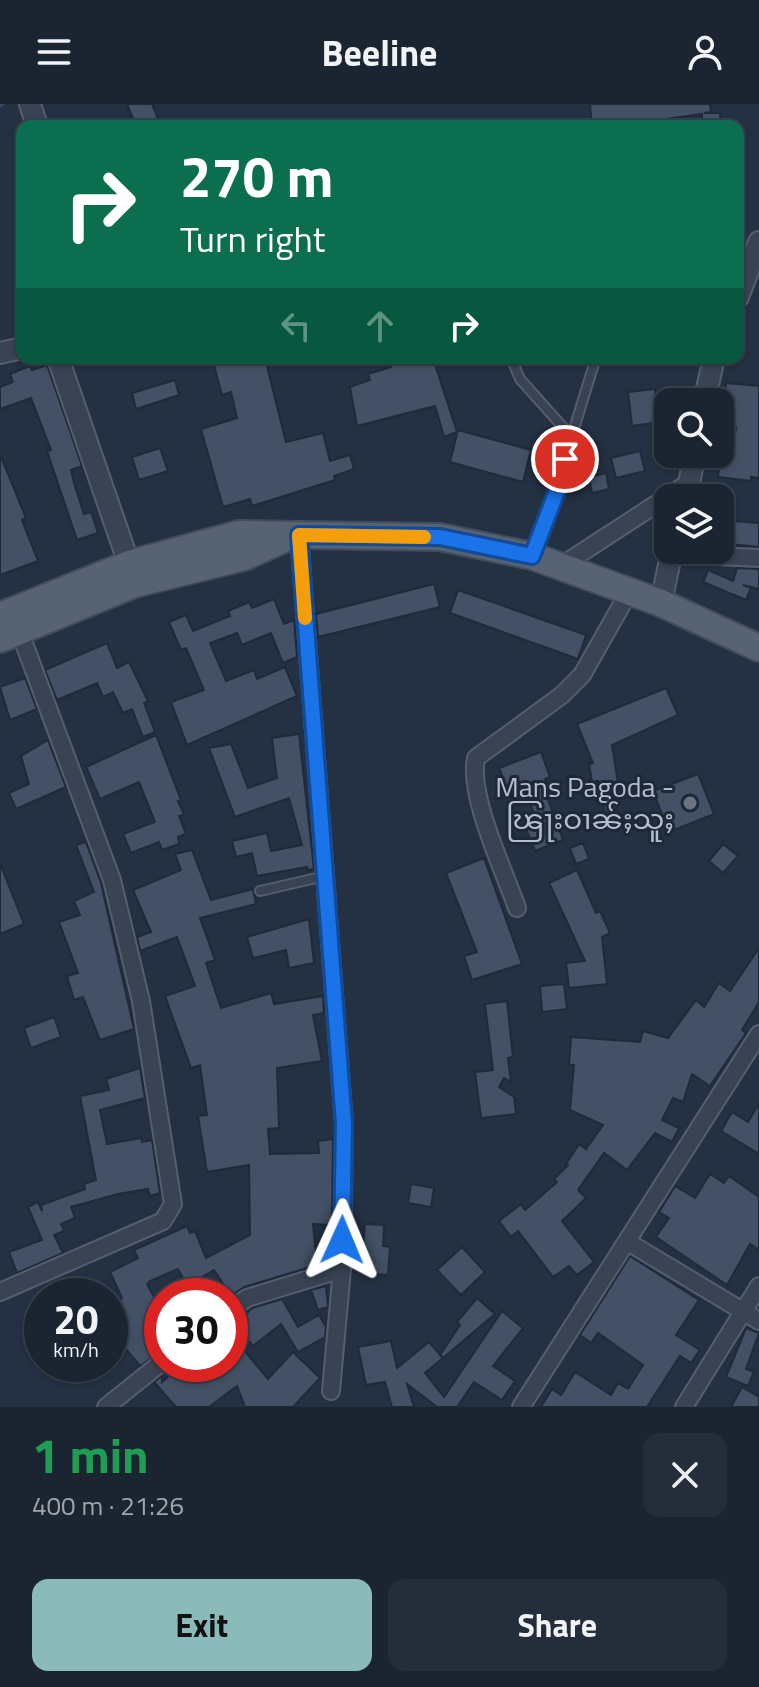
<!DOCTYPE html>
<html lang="en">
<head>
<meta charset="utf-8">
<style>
	body { margin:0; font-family:"Titillium Web","Noto Sans Myanmar",sans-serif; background:#242d3a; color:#f1f3f6; height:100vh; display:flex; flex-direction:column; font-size:30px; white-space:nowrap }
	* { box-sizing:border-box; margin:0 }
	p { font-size:26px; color:#a0a5ac }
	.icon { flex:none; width:44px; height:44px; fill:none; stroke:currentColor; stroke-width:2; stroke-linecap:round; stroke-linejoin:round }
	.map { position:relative; height:1303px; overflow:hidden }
	.side { display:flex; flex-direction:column; background:#1b2532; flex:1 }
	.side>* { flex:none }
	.guide { position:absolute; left:16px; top:16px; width:728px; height:244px; border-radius:16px; box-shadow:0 2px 6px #0004,0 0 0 2px #39424d; background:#0b6e4f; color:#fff; overflow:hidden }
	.controls { position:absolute; left:654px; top:284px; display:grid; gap:16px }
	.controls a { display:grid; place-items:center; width:80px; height:80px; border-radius:16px; background:#1b2532; box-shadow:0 2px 6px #0004,0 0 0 2px #39424d; font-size:40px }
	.speed { position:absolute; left:24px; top:1174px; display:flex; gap:16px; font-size:40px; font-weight:700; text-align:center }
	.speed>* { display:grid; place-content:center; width:104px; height:104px; border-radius:50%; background:#1b2532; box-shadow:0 2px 6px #0004,0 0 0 2px #39424d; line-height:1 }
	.speed small { font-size:20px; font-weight:400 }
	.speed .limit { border:12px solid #d22; background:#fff; color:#111 }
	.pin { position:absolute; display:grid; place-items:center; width:68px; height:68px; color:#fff; margin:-34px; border:4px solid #fff; border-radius:50%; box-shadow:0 2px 8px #0007 }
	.me { position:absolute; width:88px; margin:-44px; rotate:1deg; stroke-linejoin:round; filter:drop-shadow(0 0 6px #0008) }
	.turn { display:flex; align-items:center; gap:28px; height:168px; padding:0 32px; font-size:36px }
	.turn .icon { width:104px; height:104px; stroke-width:2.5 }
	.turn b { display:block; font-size:56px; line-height:68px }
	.lanes { display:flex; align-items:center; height:76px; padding:0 32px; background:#0003; justify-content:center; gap:40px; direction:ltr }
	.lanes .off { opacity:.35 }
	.round { display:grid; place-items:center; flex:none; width:84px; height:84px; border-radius:16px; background:#242d3a }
	.summary { display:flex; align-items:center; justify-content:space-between; height:136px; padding:0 32px }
	h1 { font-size:48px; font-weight:700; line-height:60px; color:#1e9e55 }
	.button { display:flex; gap:16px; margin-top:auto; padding:16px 32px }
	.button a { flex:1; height:92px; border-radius:16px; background:#8bbbb9; color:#111; font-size:32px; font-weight:700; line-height:92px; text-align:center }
	.button a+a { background:#242d3a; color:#f1f3f6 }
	header { display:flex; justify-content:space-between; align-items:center; height:104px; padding:0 32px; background:#1b2532; font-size:36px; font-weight:700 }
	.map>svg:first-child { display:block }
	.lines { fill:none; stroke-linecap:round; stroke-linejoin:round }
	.stream { stroke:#374b6b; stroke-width:5 }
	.building { fill:#435065; stroke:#1f2a3a; stroke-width:2 }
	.service-casing { stroke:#545e6d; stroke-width:12 }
	.minor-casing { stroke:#545e6d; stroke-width:20 }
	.tertiary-casing { stroke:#545e6d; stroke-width:24 }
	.primary-casing { stroke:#424c5c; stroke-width:30 }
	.service { stroke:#394353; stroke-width:8 }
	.minor { stroke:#394353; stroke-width:16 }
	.tertiary { stroke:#394353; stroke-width:20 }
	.primary { stroke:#576273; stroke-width:26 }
	.route-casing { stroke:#114b97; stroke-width:20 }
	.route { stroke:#1a73e8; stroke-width:14 }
	.slow { stroke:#f59e0b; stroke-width:14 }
	.worship-dot { fill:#6b7280; stroke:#1d2838; stroke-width:3 }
	.labels { text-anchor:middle; stroke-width:6; stroke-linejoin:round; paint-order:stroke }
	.poi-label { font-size:28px; fill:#b6becd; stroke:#1d2838; text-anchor:end }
</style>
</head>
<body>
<header><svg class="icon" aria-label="menu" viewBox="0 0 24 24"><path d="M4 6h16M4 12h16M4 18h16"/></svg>Beeline<svg class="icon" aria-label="person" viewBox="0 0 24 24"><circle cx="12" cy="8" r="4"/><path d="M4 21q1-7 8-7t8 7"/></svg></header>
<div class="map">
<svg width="759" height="1303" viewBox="0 0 759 1303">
	<rect width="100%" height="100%" fill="#243143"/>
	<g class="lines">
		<path class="stream" d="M0,1L2,0"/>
	</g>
	<path class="building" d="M127,0H152L161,22H136Z
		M590,0H710L711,8L704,9H720L721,22H702V10L658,16V22H592Z
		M212,254H235L237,260L265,254L286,338L323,329L330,357L350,351L354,365L334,372L335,376L252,402L250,395L223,403L201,325L237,314L231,288L222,291Z
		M389,254H433L457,328L444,333L435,302L357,322L350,283L370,276L368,270L391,263Z
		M47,261L82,362L71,366L74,379L84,410L91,408L98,429L77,436L47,347L51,346L31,294L0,305V283L13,278L10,270L30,262L32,266Z
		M175,276L179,291L136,305L132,289Z
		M726,279L759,282V374L751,373V377L718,373L723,329L736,326L733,309L723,311Z
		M655,285L660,318L632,322L628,288Z
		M458,326L531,346L523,378L450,358Z
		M160,344L168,367L139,376L132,353Z
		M640,347L645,367L616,374L611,354Z
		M0,350L26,414L22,416L38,457L0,471Z
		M606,369L609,385L592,389L589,373Z
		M720,416L759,419V443L720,439Z
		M737,464L759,465V485L743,481L751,484L746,496L703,478L708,466L733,477Z
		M434,480L440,503L318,533L316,510Z
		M458,486L586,531L578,555L450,509Z
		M274,495L284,520L294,516L297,553L283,559L271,529L242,541L237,529L210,539L226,577L254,566L257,575L285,563L297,592L187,641L171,598L204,586L186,544L181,546L169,518L186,511L193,527L230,512L228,507L249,498L252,504Z
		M107,539L117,564L129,558L148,597L144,599L155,628L143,633L132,605L123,609L113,588L103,593L97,579L57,596L45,566Z
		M25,574L37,605L10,616L0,583Z
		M666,584L678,611L612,641L619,685L613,686L617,706L605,709L598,677L592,678L589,660L593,659L577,620Z
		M299,630L314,765L308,766L307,763L257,772L252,749L236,753L232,737L267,729L271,747L302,741L289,694L235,713L209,644L231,640L248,684L277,674L272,634Z
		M156,631L181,696L178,697L184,710L179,712L186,730L178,733L179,740L162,746L159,738L131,749L123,730L155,718L139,678L100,695L86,663Z
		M48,636L66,683L16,705L9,689L29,680L21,652Z
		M541,648L550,673L545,675L551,691L547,693L563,736L535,747L524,720L536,715L524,683L509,689L499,664Z
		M698,670L714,710L669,728L653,687Z
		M86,738L101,779L134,925L100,936L83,893L74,896L67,872L78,869L59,818L80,811L74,797L94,788L76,741Z
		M583,739L589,755L576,760L570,744Z
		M723,740L738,752L723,769L709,757Z
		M192,746L211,796L253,785L256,800L200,814L215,856L206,859L221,904L271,889L274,900L323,892L324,909L313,911L322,957L277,964L279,1024L268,1025L270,1050L319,1049L318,1037L333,1035L332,1121L313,1120L317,1161L244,1183L231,1192L214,1166L187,1182L178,1165L150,1177L147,1180L162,1208V1247L140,1262L116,1233L110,1236V1202L122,1194L110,1168L138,1154L134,1146L187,1122L190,1129L195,1127L206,1154L250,1131L249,1061L207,1068L198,1012L207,1011L200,961L191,964L165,892L195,882L177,833L140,847L137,833L151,828L133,786L181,766L175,750Z
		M484,754L522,860L472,876L464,852L477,848L446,769Z
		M1,762L24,820L0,830V763Z
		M577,766L596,809L600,807L610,829L602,833L607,880L569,884L566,859L585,857L549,779Z
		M309,815L314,859L289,864L286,846L253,854L247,833Z
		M759,844V898L742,926L746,929L710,982L692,970L683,998L673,994L662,1016L679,1024L672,1038L655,1029L627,1066L604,1049L578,1086L586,1094L562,1117L594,1158L577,1171L569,1162L553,1173L518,1127L511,1133L499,1117L521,1100L525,1106L557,1078L554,1075L568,1061L566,1060L579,1040L586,1045L603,1021L570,1006L574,961H569L571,933L640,938L643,927L668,934L696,896L704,903L719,879L730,887Z
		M564,880L567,905L542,908L540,882Z
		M507,897L513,953L508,954L511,978L504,974L499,983L514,993L516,1010L481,1014L475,968L493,966L485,900Z
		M54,913L61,933L31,944L24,924Z
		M140,964L145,994L100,1006L107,1040L141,1034L142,1038L152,1036L160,1089L150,1092L148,1085L118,1090L71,1103L75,1114L61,1120L64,1127L54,1131L63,1149L17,1169L9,1148L42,1136L28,1103L38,1098L42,1107L41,1101L85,1085L84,1080L96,1076L80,992L109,986L106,975Z
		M759,999V1050L721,1027L732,1008L748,1018Z
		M710,1070L724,1079L729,1072L759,1093V1146L750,1140L727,1181L656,1133L669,1114L659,1108L675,1082L695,1094Z
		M411,1080L434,1084L431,1103L408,1099Z
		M365,1120L384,1121L383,1142L390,1143L388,1171L360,1169Z
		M462,1143L485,1168L461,1191L437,1166Z
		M630,1152L699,1196L676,1231L700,1246L691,1259L680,1252L647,1303H541L552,1285L561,1291L575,1268L611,1291L618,1279L628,1285L643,1261L598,1229L591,1239L580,1231Z
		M83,1176L89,1192H45V1191Z
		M326,1182L328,1203L318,1206L311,1186Z
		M477,1194L495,1210L443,1254L440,1251L460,1221L457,1218Z
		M282,1195L298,1223L319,1211L326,1223L325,1233L298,1248L281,1220L253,1242L236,1220L252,1204Z
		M502,1207L523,1224L493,1262L515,1277L502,1296L474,1278L457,1303H437L407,1280L414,1303H392L385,1278L366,1281L358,1243L391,1237L397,1264L429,1238L443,1254L425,1269L444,1293Z
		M746,1224L759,1229L746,1265L754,1268L748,1282L726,1273Z
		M243,1245L268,1275L293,1248L320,1274L293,1303H245L237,1282L209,1303H176L154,1278L162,1272V1278L183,1260H230Z
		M742,1283L759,1293V1303H731Z"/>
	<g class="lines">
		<defs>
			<path id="service" d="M511,254L520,275L570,331
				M533,448C558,384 575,319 596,254
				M260,787L325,772"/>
			<path id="minor" d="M299,431L344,1020L342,1165L331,1287
				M671,450L759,454
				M558,464L690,378
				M517,804C504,766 468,692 476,654L562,591L582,571L629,488
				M628,1138L759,1217
				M0,1188L163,1117L173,1100L141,897L112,776L19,526
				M230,1206L247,1194L342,1165
				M106,1303L162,1258
				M521,1303L759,930
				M684,1303L759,1182"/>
			<path id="tertiary" d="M30,0L37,22
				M738,193L759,138
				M0,249L22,244
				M58,254L129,460
				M704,298L714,254
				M686,394L695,350
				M661,499L672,446"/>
			<path id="primary" d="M0,512L129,460L239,430L440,433L532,452L661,499L759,544
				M0,535L134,480L244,453L286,434"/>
		</defs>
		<use href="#service" class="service-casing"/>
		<use href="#minor" class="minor-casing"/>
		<use href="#tertiary" class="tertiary-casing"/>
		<use href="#primary" class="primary-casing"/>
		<use href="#service" class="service"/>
		<use href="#minor" class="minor"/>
		<use href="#tertiary" class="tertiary"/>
		<use href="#primary" class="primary"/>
	</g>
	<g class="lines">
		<defs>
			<path id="route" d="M342,1136L344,1020L299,431L440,433L532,452L560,379L565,355"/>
		</defs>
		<use href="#route" class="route-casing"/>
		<use href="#route" class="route"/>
		<path class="slow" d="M305,514L299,431L424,433"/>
	</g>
	<circle class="worship-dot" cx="690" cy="699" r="8"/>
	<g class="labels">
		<g class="poi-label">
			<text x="674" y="693">Mans Pagoda -<tspan x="674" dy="32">ၽြႃးဝၢၼ်ႈသူႈ</tspan></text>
		</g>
	</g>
</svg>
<div class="controls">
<a><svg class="icon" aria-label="search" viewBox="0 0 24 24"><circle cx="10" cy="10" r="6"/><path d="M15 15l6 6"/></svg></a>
<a><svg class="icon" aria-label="layers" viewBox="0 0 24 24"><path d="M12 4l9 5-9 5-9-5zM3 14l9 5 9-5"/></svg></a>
</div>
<div class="speed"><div>20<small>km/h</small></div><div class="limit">30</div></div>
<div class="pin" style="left:565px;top:355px;background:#d93025"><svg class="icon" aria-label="arrive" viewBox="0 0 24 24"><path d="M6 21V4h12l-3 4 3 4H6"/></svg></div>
<svg class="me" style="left:342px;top:1136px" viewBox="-20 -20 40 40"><path d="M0-17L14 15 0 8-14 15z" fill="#1a73e8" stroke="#fff" stroke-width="4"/></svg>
<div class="guide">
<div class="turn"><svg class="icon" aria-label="right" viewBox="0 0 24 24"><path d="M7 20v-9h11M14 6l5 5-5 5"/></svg><div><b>270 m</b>Turn right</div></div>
<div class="lanes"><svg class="icon off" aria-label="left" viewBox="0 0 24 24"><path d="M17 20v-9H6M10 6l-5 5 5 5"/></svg><svg class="icon off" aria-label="ahead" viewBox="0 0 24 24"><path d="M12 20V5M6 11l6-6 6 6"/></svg><svg class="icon" aria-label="right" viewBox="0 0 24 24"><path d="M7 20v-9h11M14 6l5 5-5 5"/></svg></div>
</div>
</div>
<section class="side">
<div class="summary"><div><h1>1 min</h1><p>400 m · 21:26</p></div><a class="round"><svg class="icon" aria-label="close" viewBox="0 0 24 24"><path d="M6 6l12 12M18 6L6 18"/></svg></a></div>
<div class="button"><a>Exit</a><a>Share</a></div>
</section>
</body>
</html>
